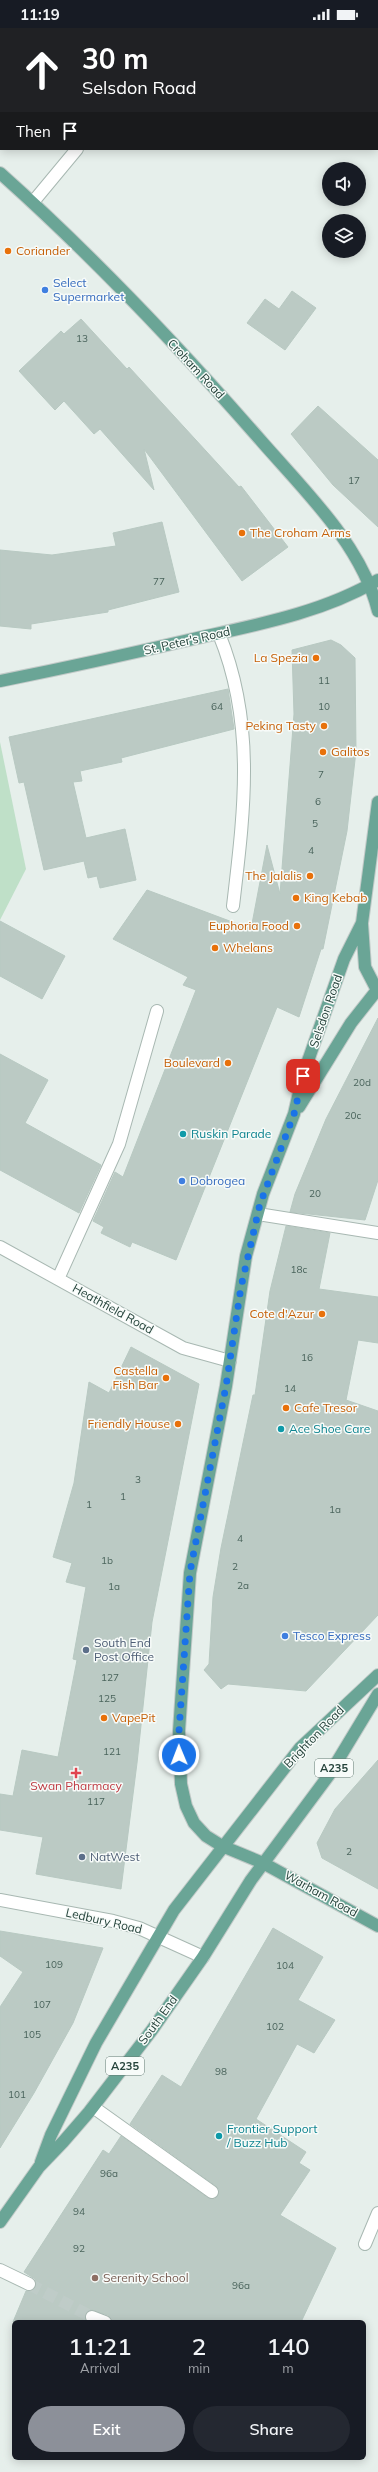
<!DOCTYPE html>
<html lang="en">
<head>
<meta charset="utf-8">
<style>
	body { margin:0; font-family:Mulish,sans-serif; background:#242831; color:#f1f3f6; height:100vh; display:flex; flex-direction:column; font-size:15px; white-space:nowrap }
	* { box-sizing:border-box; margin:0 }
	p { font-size:13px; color:#9ea1a6 }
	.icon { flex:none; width:22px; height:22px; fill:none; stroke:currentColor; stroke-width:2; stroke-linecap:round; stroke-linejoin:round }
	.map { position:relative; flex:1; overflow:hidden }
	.sheet { position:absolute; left:12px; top:2292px; width:354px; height:140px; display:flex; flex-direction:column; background:#171b24; border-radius:6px; box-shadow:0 2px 10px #0003 }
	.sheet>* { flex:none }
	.hud { position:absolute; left:0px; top:0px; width:378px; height:122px; box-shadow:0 2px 10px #0003; background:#202124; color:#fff; overflow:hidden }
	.fabs { position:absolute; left:322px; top:134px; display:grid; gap:8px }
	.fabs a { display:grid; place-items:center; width:44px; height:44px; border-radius:50%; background:#171b24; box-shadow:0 2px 10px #0003; font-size:20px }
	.pin { position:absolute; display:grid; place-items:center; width:34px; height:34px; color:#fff; margin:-17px; border-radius:8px; box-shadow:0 2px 6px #0006 }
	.me { position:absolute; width:44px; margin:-22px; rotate:359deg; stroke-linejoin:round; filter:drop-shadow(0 0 3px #0008) }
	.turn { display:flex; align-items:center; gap:14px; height:84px; padding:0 16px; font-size:18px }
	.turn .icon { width:52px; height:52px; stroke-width:2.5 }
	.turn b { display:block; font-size:28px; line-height:34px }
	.then { display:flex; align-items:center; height:38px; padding:0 16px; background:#0003; gap:8px; font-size:15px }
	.eta { display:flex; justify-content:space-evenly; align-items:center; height:68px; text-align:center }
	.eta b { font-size:24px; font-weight:600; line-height:28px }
	.cta { display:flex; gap:8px; margin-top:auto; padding:8px 16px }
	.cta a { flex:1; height:46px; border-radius:24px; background:#8c9099; color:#fff; font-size:16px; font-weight:600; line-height:46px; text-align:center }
	.cta a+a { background:#242831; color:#f1f3f6 }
	.status { display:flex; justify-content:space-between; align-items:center; height:28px; padding:0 20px; background:#171b24; direction:ltr }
	.status svg { height:11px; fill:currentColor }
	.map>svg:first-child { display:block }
	.green { fill:#bfe0c8 }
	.building { fill:#bbcac4; stroke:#b8c9c2 }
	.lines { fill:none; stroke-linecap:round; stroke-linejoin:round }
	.minor-tunnel { stroke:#bfccc8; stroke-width:12; stroke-dasharray:12 6; stroke-linecap:butt }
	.minor-casing { stroke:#a8b8b2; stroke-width:14 }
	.major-casing { stroke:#c2cac8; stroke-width:14 }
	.minor { stroke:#fff; stroke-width:12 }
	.major { stroke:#6aa596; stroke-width:12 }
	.route { stroke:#1a73e8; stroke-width:7; stroke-dasharray:0 12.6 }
	.food-dot { fill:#e8710a; stroke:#f7fbf9; stroke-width:1.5 }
	.shop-dot { fill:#3f7fe0; stroke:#f7fbf9; stroke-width:1.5 }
	.culture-dot { fill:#0f9aa8; stroke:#f7fbf9; stroke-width:1.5 }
	.service-dot { fill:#5c6f8a; stroke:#f7fbf9; stroke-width:1.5 }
	.health-dot { fill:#e0444e; stroke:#f7fbf9; stroke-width:1.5 }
	.education-dot { fill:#8d6e63; stroke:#f7fbf9; stroke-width:1.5 }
	.labels { text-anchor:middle; stroke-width:3; stroke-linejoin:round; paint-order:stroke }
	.number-label { font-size:10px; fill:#4a645c }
	.shield { fill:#f7fbf9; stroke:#637a73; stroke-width:1 }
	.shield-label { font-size:11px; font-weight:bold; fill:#24423a }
	.food-label { font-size:12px; fill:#c56008; stroke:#f7fbf9; text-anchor:end }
	.shop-label { font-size:12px; fill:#366cbe; stroke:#f7fbf9; text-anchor:start }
	.street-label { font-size:12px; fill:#24423a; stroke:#f7fbf9 }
	.culture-label { font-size:12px; fill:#0d838f; stroke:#f7fbf9; text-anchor:start }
	.service-label { font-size:12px; fill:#4e5e75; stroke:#f7fbf9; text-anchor:start }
	.health-label { font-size:12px; fill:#be3a42; stroke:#f7fbf9 }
	.education-label { font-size:12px; fill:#785e54; stroke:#f7fbf9; text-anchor:start }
</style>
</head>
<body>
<div class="status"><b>11:19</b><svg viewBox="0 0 49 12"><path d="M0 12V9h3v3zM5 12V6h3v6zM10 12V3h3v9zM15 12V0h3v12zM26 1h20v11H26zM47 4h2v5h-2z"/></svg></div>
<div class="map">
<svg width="378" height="2444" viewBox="0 0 378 2444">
	<rect width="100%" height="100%" fill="#e6efeb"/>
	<path class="green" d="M0,714L26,841L0,892Z"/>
	<path class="building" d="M292,263L316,280L285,322L247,295L265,271L279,281Z
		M81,291L127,341L129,339L239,459L241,458L288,519L242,553L144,421L154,462L100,401L94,406L64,373L55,382L19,343L61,303L64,306Z
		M318,378L378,432V499L333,457L291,406Z
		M162,494L179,564L108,582V584L31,596V601L0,598V522L52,527L116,518L113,505Z
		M331,612L341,617L355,630L356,723L347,803L323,921H321L299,989L277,979L176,1232L132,1214L130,1219L101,1205L104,1199L93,1193L115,1144L123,1149L196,962L183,957L188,949L113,911L147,862L251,901L267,817L280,866L294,686L292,622Z
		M228,661L234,701L121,730L122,734L80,743L82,753L73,754L86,810L125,801L136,852L100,860L97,848L88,850L84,833L44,842L24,754L19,755L9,709Z
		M0,893L65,928L42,971L0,948Z
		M378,990V1152L365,1192L290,1184L295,1166L326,1091Z
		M0,1026L48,1052L25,1095L101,1137L79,1185L0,1142Z
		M286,1198L330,1205L319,1261L378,1269V1315L358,1312L346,1372L378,1383V1587L306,1663L228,1656L221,1661L204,1642L209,1636L213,1569L221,1520L253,1367H255L270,1263Z
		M131,1319L199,1356L152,1594L137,1735L121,1861L36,1846L43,1809L0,1802V1766L13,1768L22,1722L58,1729L77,1632L73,1631L86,1559L66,1554L72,1535L53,1529L74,1455L89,1354L109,1365Z
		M378,1732V1861L322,1830L317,1815L335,1781Z
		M273,1900L323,1929L298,1972L335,1992L314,2025L297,2016L256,2091L306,2124L299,2135L310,2142L280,2187L336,2220L301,2294H112L108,2287L91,2282L85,2287L86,2294H13L26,2263L33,2262L36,2259L35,2251L24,2244L103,2122L109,2126L121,2108L208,2170L215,2171L218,2168L219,2161L216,2158L130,2096L162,2047L181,2059Z
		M0,1903L103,1920L73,1995L34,2065L0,2120V1979L23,1944L0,1928Z"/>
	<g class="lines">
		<path class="minor-tunnel" d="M29,2256L92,2289"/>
		<defs>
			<path id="minor" d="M61,0L62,1
				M173,1L174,0
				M33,174L77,121
				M219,606C256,696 244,784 233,878
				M258,1186L378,1205
				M0,1219L183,1320L230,1333
				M58,1251L119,1116L157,983
				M0,1872L113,1893L139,1900L203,1929
				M93,2079L212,2164
				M365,2216L378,2185
				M0,2242L29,2256
				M92,2289L105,2294"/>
			<path id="major" d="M0,145C93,228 181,321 263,415C306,464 362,518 378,583
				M0,653C65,640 129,626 193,611C256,597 322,585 378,552
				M378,774L362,895L344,931L303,1047L294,1086L263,1166L246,1228L226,1358L190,1545L179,1703L181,1756L186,1778L194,1795L206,1808L222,1818L263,1835L378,1898
				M362,896L365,939L378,964
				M299,1079L351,995L377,962
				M41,2134L51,2107L96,2015L174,1882L300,1720L378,1647
				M0,2194L39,2139L63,2114L89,2084L152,2002L203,1929L251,1852L329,1747L378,1666"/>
		</defs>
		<use href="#minor" class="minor-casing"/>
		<use href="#major" class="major-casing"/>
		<use href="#minor" class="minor"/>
		<use href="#major" class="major"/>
	</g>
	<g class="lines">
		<path class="route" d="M179,1727V1703L190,1544L226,1358L241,1259L260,1176L294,1086L303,1048"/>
	</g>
	<g class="food-dot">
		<circle cx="8" cy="223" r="4"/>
		<circle cx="242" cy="505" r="4"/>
		<circle cx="316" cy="630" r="4"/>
		<circle cx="324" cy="698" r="4"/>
		<circle cx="323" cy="724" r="4"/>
		<circle cx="310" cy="848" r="4"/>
		<circle cx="296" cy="870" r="4"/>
		<circle cx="297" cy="898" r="4"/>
		<circle cx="215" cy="920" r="4"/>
		<circle cx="228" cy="1035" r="4"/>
		<circle cx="322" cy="1286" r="4"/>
		<circle cx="166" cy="1350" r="4"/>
		<circle cx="286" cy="1380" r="4"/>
		<circle cx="178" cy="1396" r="4"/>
		<circle cx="104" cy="1690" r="4"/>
	</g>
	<g class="shop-dot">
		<circle cx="45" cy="262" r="4"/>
		<circle cx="182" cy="1153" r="4"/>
		<circle cx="285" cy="1608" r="4"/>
	</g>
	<g class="culture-dot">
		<circle cx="183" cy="1106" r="4"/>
		<circle cx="281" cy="1401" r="4"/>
		<circle cx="219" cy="2108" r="4"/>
	</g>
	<g class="service-dot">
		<circle cx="86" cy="1622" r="4"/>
		<circle cx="82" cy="1829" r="4"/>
	</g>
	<path class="health-dot" d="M74 1739h4v4h4v4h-4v4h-4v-4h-4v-4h4z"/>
	<circle class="education-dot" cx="95" cy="2250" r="4"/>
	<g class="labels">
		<g class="number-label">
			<text x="82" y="314">13</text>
			<text x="354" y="456">17</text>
			<text x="159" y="557">77</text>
			<text x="324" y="656">11</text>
			<text x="217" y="682">64</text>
			<text x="324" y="682">10</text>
			<text x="321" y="750">7</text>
			<text x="318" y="777">6</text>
			<text x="315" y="799">5</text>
			<text x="311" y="826">4</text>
			<text x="362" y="1058">20d</text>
			<text x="353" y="1091">20c</text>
			<text x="315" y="1169">20</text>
			<text x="299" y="1245">18c</text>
			<text x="307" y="1333">16</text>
			<text x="290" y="1364">14</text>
			<text x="138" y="1455">3</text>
			<text x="123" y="1472">1</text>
			<text x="89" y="1480">1</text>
			<text x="335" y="1485">1a</text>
			<text x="240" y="1514">4</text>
			<text x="107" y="1536">1b</text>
			<text x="235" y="1542">2</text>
			<text x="243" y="1561">2a</text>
			<text x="114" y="1562">1a</text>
			<text x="110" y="1653">127</text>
			<text x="107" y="1674">125</text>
			<text x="112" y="1727">121</text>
			<text x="96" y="1777">117</text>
			<text x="349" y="1827">2</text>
			<text x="54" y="1940">109</text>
			<text x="285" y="1941">104</text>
			<text x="42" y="1980">107</text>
			<text x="275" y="2002">102</text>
			<text x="32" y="2010">105</text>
			<text x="221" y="2047">98</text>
			<text x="17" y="2070">101</text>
			<text x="109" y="2149">96a</text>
			<text x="79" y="2187">94</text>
			<text x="79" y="2224">92</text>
			<text x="241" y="2261">96a</text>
		</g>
		<g class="shield">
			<rect x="315" y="1731" width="38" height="18" rx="3"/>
			<rect x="106" y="2029" width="38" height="18" rx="3"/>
		</g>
		<g class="shield-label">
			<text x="334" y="1744">A235</text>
			<text x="125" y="2042">A235</text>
		</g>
		<g class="food-label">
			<text x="16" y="227" text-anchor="start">Coriander</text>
			<text x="250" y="509" text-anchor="start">The Croham Arms</text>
			<text x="308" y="634">La Spezia</text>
			<text x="316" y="702">Peking Tasty</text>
			<text x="331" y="728" text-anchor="start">Galitos</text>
			<text x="302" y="852">The Jalalis</text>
			<text x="304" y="874" text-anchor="start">King Kebab</text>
			<text x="289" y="902">Euphoria Food</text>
			<text x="223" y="924" text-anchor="start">Whelans</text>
			<text x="220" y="1039">Boulevard</text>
			<text x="314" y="1290">Cote d'Azur</text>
			<text x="158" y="1347">Castella<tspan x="158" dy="14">Fish Bar</tspan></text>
			<text x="294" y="1384" text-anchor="start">Cafe Tresor</text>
			<text x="170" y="1400">Friendly House</text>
			<text x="112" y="1694" text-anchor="start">VapePit</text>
		</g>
		<g class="shop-label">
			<text x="53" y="259">Select<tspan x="53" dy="14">Supermarket</tspan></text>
			<text x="190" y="1157">Dobrogea</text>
			<text x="293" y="1612">Tesco Express</text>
		</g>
		<g class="street-label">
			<text transform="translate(196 341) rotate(47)" y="4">Croham Road</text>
			<text transform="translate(187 613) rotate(-13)" y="4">St. Peter's Road</text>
			<text transform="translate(326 983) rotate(-71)" y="4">Selsdon Road</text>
			<text transform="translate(113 1281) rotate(29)" y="4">Heathfield Road</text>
			<text transform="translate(314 1709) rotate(-46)" y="4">Brighton Road</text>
			<text transform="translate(321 1866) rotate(29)" y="4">Warham Road</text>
			<text transform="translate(104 1893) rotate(13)" y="4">Ledbury Road</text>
			<text transform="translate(158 1992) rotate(-54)" y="4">South End</text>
		</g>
		<g class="culture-label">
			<text x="191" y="1110">Ruskin Parade</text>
			<text x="289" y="1405">Ace Shoe Care</text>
			<text x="227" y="2105">Frontier Support<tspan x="227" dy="14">/ Buzz Hub</tspan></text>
		</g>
		<g class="service-label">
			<text x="94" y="1619">South End<tspan x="94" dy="14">Post Office</tspan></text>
			<text x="90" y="1833">NatWest</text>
		</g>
		<g class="health-label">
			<text x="76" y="1762">Swan Pharmacy</text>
		</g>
		<g class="education-label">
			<text x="103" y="2254">Serenity School</text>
		</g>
	</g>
</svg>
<div class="fabs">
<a><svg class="icon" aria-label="sound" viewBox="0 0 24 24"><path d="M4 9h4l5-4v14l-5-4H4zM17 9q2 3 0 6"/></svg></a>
<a><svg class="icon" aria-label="layers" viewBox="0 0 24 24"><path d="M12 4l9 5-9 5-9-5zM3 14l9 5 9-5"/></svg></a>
</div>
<div class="pin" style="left:303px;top:1048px;background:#d93025"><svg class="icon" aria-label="arrive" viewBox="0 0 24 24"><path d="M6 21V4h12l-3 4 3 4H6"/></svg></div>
<svg class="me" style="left:179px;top:1727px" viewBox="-20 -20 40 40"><circle r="17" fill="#1a73e8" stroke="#fff" stroke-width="3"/><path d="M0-11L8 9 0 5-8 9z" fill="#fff"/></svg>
<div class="hud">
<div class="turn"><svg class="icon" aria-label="ahead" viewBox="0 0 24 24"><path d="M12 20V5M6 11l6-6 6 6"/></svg><div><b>30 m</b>Selsdon Road</div></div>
<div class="then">Then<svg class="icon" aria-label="arrive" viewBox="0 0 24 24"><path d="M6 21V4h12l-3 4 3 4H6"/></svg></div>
</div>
<section class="sheet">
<div class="eta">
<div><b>11:21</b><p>Arrival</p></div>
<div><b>2</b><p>min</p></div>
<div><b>140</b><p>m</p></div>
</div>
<div class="cta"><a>Exit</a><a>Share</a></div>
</section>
</div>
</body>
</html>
